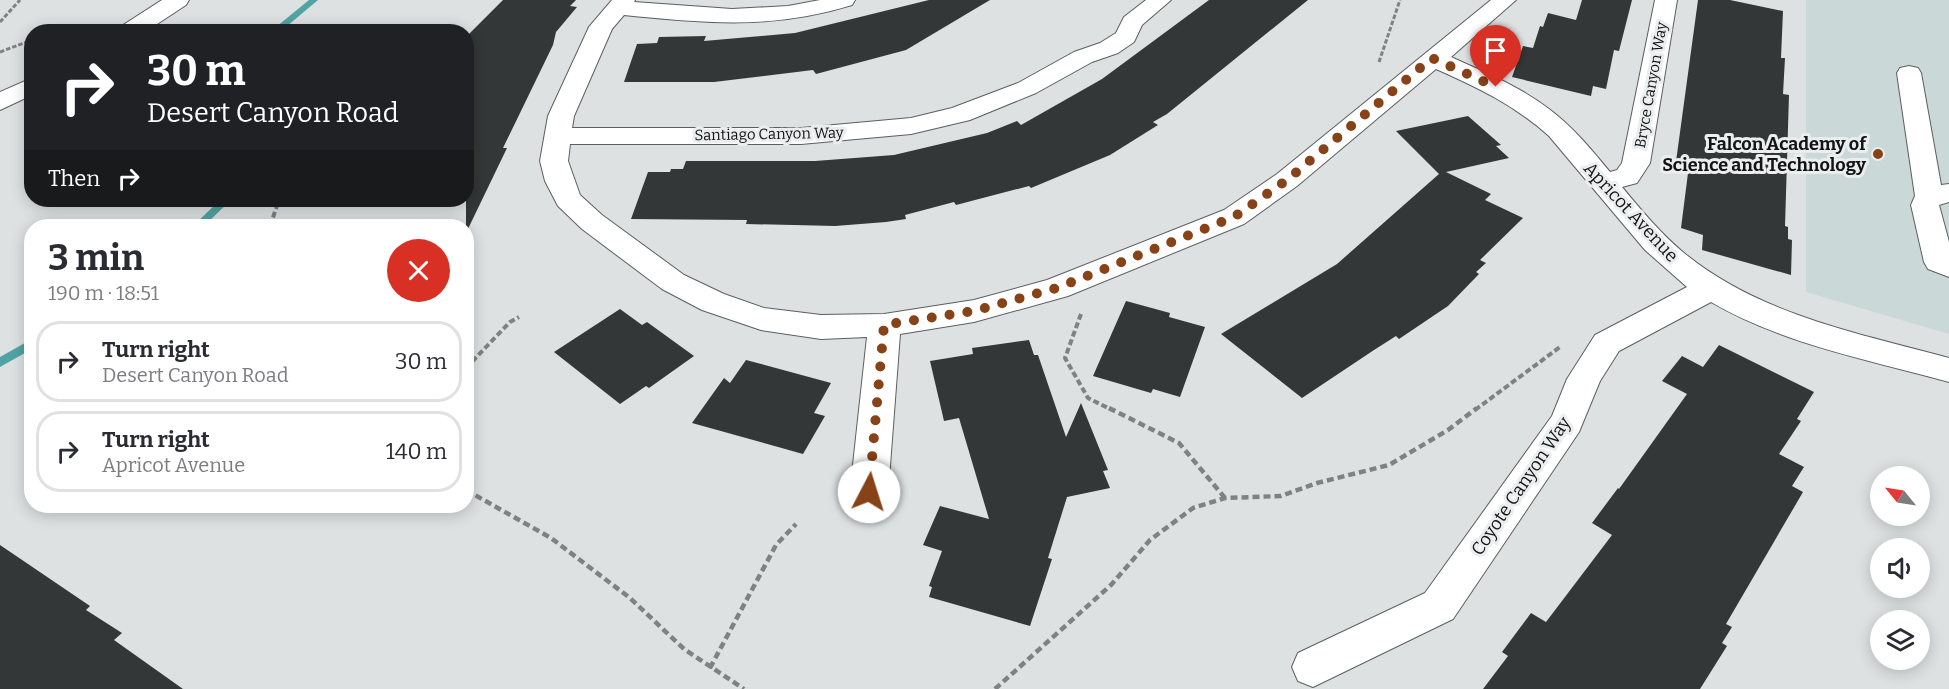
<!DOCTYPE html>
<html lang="en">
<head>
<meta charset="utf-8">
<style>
	body { margin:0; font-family:Bitter,serif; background:#f2f2f3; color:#2b2b33; height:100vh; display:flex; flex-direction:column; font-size:22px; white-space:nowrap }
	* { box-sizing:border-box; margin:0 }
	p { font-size:20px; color:#7c7c81 }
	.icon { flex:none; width:33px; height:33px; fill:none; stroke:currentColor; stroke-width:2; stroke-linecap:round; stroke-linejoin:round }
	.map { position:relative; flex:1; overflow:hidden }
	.side { position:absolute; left:24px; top:219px; width:450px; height:294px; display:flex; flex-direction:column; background:#fff; border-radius:24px; box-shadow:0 3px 15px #0003 }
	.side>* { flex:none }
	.banner { position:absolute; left:24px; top:24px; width:450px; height:183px; border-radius:24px; box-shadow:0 3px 15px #0003; background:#202124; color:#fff; overflow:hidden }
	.needle { width:39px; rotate:300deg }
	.tools { position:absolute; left:1870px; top:466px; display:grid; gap:12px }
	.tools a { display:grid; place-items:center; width:60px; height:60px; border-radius:50%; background:#fff; box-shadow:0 3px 15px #0003; font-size:30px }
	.pin { position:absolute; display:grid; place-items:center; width:51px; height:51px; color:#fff; margin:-62px -26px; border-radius:50% 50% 50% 0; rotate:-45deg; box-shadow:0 0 6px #0007 }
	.pin .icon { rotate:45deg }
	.me { position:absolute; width:66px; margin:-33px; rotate:5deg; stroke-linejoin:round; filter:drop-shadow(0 0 4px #0008) }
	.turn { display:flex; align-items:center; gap:21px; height:126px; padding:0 24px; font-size:27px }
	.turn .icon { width:78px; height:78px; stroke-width:2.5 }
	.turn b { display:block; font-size:42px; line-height:51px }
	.then { display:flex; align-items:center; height:57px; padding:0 24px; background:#0003; gap:12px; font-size:22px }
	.round { display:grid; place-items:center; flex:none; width:63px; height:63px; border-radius:32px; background:#f2f2f3 }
	.summary { display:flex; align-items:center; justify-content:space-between; height:102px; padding:0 24px }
	h1 { font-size:36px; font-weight:700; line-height:45px }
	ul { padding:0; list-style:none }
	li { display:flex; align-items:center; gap:18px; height:81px; margin:0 12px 9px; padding:0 12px; border:3px solid #e1e1e2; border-radius:24px }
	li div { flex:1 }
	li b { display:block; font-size:22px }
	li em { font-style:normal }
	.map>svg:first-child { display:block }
	.built { fill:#cbd8d8 }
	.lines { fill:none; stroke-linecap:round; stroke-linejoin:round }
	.stream { fill:#51a4a3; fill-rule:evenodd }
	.building { fill:#343737 }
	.minor-casing { stroke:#5c5f5f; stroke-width:2 }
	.path-far2 { stroke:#7f8282; stroke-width:3; stroke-dasharray:4.5 2; stroke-linecap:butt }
	.path-far1 { stroke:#7f8282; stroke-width:4; stroke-dasharray:6 3; stroke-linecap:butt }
	.path { stroke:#7f8282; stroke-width:4.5; stroke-dasharray:7 4; stroke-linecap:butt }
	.minor { fill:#fff; fill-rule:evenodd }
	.route { stroke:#874217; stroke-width:10; stroke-dasharray:0 18 }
	.poi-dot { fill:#874217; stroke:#eaeeee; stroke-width:2 }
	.labels { text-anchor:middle; stroke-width:6; stroke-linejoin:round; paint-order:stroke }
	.far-street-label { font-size:15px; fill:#131414; stroke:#eaeeee }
	.poi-label { font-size:18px; font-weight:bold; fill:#131414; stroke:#eaeeee; text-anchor:end }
	.street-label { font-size:18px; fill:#131414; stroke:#eaeeee }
</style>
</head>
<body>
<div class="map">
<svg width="1949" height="689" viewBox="0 0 1949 689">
	<rect width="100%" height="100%" fill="#dde1e1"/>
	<path class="built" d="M1806,0H1949V334L1806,292Z"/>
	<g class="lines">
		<path class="stream" d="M309,0H318L280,32H270Z
			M220,200H231L204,226H193Z
			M32,339V349L0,367V357Z"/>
	</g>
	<path class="building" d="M503,0H576L570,6L577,7L556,32L553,45L503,148H507L466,233V37Z
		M929,0H990L906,50L816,74L813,70L714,82H624L637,44L657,43L659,37L706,36L704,41L795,33Z
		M1209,0H1308L1167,114L1153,122L1158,125L1110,155L1031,188L1029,186L956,205L954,202L905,215L906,219L886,222L835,226L746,224L747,220L631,219L648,172H670L671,169H683L686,161H815L894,155L987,133L1017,121L1021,125L1102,79Z
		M1582,0H1632L1619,51L1614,50L1606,89L1593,86L1591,96L1512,77L1523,46L1533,48L1540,26L1543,27L1548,13L1576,20Z
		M1698,0H1730L1783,11L1781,58H1785L1783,94L1789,95L1785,226L1788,227V239L1792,240L1791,275L1702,250L1703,235L1681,228L1688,173L1675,169Z
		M1468,116L1501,145L1496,146L1509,158L1446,172L1491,194L1485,200L1523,218L1480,260L1486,263L1476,272L1479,274L1448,306L1399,339L1396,336L1374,350L1302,398L1221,334L1337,264L1439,174L1396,131Z
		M1126,301L1170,313L1169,317L1205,327L1180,397L1153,389L1151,393L1093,376Z
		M620,309L642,325L647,322L694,356L649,388L646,386L620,404L554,352Z
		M1029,340L1034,355H1038L1066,437L1081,403L1108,470L1103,471L1110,488L1067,497L1048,558L1052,559L1030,626L929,597L932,587L929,586L942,551L923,545L940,506L989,519L959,418L944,421L930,361L973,354L972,348Z
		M1719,345L1814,392L1797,419L1801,421L1779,454L1804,467L1792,486L1803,492L1726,624L1732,627L1722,643L1727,646L1700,689H1483L1508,656L1502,652L1531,613L1546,622L1612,535L1592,523L1618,488L1619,489L1687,394L1662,381L1682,356L1703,367Z
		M746,360L831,383L814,413L825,416L803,454L692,423L724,378L730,383Z
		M0,545L90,606L86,610L122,633L114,640L183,689H0Z"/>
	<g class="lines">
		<defs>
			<path id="minor" d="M162,0H189L186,5L145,32H116L120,27Z
				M612,0H635L634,2L732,9L788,6L820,0H855L852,5C771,30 706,23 624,15L612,29L574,116L572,128H801L911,118L952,108L1018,83L1074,52L1100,43L1116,33L1124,17L1146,0H1171L1142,25L1134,42L1118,53L1092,62L1036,93L970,120L911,134L801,144H570L568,161L580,195L602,215L684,275L724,294L764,308L821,315L884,314L974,300L1047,280L1224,210L1277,174L1491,0H1516L1451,57C1484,72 1519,86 1549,109C1572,126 1591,149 1610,172L1617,170L1622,163L1655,0H1677L1650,163L1637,183L1622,187C1641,210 1661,234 1684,253C1760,315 1857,333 1949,358V382C1869,360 1783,344 1711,302L1619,351L1600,381L1579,432L1453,619L1313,687L1298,681L1292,667L1298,653L1425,593L1552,416L1567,379L1595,335L1687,287L1645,250L1549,136C1516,106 1477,87 1436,69L1297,186L1244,224L1068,296L974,322L900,334L888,492L882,503L869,507L856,503L850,492L867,337L821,339L761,330L702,310L662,289L582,229L558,206L545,181L540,161L548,116L589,27Z
				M1909,66L1918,68L1921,73L1941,185L1949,184V202L1939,205L1949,242V277L1928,269L1924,262L1911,205L1915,196L1897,73L1900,68Z
				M32,78V95L0,110V92Z"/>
		</defs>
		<use href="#minor" class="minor-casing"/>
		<path class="path-far2" d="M0,22L20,0
			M53,32L60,29L84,30L81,32
			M0,52L32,40
			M1379,62L1400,0"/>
		<path class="path-far1" d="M270,226L279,200
			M1081,314L1065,358L1088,398L1112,410
			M466,368L510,322L519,317
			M1475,410L1560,347"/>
		<path class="path" d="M1109,408L1179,443L1225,498
			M466,490L551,538L630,598L684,649L744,689
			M710,668L776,545L796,524
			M995,689L1111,585L1150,540L1193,508L1225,498L1281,496L1317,483L1389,465L1448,430L1477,408"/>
		<use href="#minor" class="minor"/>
	</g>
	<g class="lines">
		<path class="route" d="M869,492L884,325L974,311L1057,288L1234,217L1287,180L1432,58L1496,87"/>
	</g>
	<circle class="poi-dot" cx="1878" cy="154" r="6"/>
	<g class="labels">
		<g class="far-street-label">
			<text transform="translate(1651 85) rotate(-80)" y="5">Bryce Canyon Way</text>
			<text transform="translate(769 134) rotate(-1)" y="5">Santiago Canyon Way</text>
		</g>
		<g class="poi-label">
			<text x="1866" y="150">Falcon Academy of<tspan x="1866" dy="21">Science and Technology</tspan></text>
		</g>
		<g class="street-label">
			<text transform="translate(1631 212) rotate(47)" y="6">Apricot Avenue</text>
			<text transform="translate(1521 486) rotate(-56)" y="6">Coyote Canyon Way</text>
		</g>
	</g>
</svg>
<div class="tools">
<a><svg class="needle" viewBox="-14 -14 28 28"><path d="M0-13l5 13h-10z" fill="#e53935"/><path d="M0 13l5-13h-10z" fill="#7c7c81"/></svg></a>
<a><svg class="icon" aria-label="sound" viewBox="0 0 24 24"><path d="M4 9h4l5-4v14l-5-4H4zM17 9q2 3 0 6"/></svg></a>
<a><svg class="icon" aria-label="layers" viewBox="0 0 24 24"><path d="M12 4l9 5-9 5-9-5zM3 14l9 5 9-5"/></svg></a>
</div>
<div class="pin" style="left:1496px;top:87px;background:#d93025"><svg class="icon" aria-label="arrive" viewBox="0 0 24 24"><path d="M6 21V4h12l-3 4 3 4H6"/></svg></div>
<svg class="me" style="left:869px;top:492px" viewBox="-20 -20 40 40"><circle r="19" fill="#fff"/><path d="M0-13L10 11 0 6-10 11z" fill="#874217"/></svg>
<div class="banner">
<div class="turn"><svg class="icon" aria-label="right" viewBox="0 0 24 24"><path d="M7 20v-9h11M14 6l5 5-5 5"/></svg><div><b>30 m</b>Desert Canyon Road</div></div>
<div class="then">Then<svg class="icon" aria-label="right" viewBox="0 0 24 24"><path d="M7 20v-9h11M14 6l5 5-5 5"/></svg></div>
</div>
<section class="side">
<div class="summary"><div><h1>3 min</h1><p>190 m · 18:51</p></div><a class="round" style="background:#d93025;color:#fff"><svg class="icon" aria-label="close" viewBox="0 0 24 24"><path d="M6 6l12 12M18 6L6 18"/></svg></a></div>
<ul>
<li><svg class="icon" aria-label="right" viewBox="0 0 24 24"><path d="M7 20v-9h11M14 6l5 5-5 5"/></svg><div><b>Turn right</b><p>Desert Canyon Road</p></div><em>30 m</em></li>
<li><svg class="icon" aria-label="right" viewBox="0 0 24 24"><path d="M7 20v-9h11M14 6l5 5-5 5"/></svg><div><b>Turn right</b><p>Apricot Avenue</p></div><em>140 m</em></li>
</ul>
</section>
</div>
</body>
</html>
